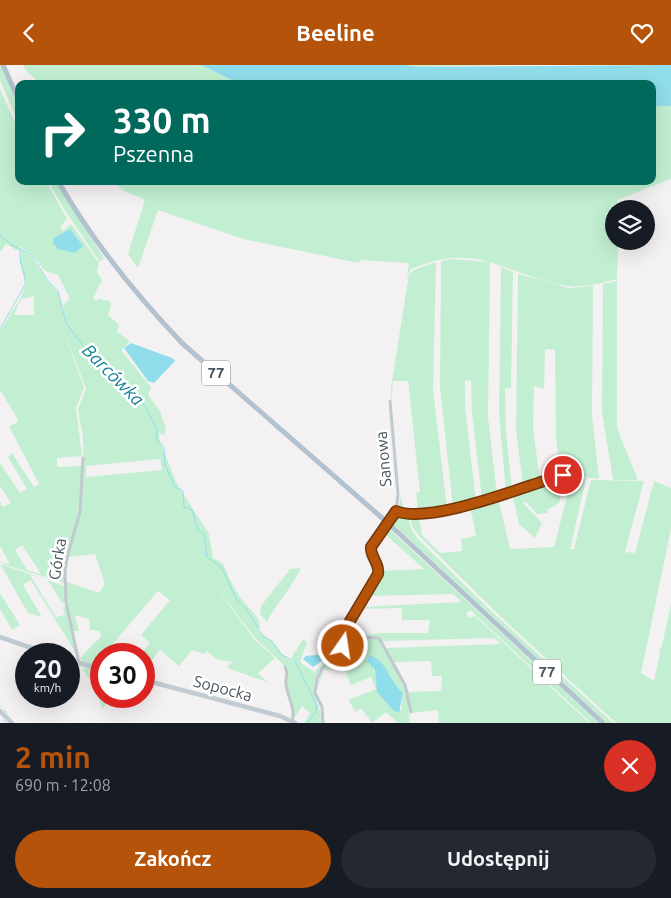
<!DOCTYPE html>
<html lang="pl">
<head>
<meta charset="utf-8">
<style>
	body { margin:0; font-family:Ubuntu,sans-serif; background:#242831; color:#f1f3f6; height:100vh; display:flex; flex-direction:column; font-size:19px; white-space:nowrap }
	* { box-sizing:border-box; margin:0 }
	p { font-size:16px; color:#9ea1a6 }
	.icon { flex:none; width:28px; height:28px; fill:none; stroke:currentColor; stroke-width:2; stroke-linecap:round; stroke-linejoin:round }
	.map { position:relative; height:658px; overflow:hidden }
	.details { display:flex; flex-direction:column; background:#171b24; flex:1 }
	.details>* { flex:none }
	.banner { position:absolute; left:15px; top:15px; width:641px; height:105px; border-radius:10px; box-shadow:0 5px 20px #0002; background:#00695c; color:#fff; overflow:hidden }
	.fabs { position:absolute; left:605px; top:135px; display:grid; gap:10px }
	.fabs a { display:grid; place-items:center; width:50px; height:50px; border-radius:50%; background:#171b24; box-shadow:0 5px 20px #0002; font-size:25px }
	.speed { position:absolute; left:15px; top:578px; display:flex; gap:10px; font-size:25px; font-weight:700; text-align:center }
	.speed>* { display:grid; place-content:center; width:65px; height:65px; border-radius:50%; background:#171b24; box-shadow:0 5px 20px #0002; line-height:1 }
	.speed small { font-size:12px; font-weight:400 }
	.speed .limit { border:8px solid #d22; background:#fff; color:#111 }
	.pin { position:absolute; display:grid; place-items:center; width:42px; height:42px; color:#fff; margin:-21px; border:2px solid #fff; border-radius:50%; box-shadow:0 1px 5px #0007 }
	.me { position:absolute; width:55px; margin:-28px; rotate:13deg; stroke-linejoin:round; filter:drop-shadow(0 0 4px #0008) }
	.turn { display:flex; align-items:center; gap:18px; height:105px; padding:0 15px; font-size:22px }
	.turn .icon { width:65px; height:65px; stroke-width:2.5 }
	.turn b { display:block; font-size:35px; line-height:42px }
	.round { display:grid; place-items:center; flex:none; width:52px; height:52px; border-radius:26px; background:#242831 }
	.headline { display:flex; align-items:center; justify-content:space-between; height:85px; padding:0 15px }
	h1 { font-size:30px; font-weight:700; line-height:38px; color:#b45309 }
	.button { display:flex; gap:10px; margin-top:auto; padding:10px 15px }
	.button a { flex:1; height:58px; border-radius:30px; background:#b45309; color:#fff; font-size:20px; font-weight:700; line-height:58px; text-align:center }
	.button a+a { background:#242831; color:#f1f3f6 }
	header { display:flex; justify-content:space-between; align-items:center; height:65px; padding:0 15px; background:#b45309; color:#fff; font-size:22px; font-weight:700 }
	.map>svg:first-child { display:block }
	.green { fill:#c2efd1; fill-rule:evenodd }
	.water { fill:#90ddeb }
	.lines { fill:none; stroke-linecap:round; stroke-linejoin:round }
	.stream { stroke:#90ddeb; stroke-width:1 }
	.street { stroke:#c0c9d0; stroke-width:3 }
	.secondary { stroke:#c0cbd4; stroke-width:4.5 }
	.primary { stroke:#b2c2cf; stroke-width:5 }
	.primary-bridge { stroke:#b2c2cf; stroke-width:5 }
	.route-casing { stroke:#753606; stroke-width:12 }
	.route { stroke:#b45309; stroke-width:9 }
	.labels { text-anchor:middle; stroke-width:5; stroke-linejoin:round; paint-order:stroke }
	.shield { fill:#fff; stroke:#80898f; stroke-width:1 }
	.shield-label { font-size:15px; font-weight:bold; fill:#49565f }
	.street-label { font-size:16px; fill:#49565f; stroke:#fff }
	.water-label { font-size:18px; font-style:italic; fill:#0f8095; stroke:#fff }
</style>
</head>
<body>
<header><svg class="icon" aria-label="back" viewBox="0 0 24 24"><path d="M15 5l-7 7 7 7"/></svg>Beeline<svg class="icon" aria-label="heart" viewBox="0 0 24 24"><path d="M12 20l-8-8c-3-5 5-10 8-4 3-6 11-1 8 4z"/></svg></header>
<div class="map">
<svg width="671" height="658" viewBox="0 0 671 658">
	<rect width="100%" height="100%" fill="#f4f1f2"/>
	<path class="green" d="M0,0L19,42V59L0,15Z
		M23,0H201L240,19H41L26,6Z
		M405,0H508L419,2Z
		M0,24L19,67V116H46L67,154L60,162L63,166L71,159L99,198L97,207L102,215L93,233L96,236L99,234L110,236L111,241L108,250L119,260L117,267L130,276L121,285L151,322L148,330L160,346L166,364L164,370L159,368V374L177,419L209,469L213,493L223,498C228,511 233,522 241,533C248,544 259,549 260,562L257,564C261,570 264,570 269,574C280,583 280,593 296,598L291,593L303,574L307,578L300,597L314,607L340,583C332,593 311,612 314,627C317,638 321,646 322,658H304L310,648L302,641L294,654L298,658L294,656C294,643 287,632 287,619C286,613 289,609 287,603L254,572L211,515L253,573L275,593L258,608L267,617L227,603L232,597L216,594L207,586L204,589L192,585L179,601L160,585L144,605V589H141L150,578L141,570L170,535L158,526L104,589H101V592L94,600L84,597L80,593L101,571L99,566L90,565L89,554L75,550L79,566H73L67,535V496V517L99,528L105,519L95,489L68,492L69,480L66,493L64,518L0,498L10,499L0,481V437L3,442L11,438L0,421V398L20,428L27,424L8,392L12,388L34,422L39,419L9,361L18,357L17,353L0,325V266L20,234L26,219L20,197L21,184L31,191L47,216L59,229L65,257L63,240L70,234L58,210L45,206L31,188L20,182L18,186L6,179L0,187ZM34,231V250H14L21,234ZM62,262L86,323L78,344L83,372L84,409L77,461L82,401L57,402V393L82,391L76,343L84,322ZM160,394L162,405L86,412V401ZM22,480L41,509L27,505L15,485Z
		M653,41H671V114L617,135V144H614V176H618L617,214C601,218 583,223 567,221C504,210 479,175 411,204L407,212L409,198L360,195L359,198L243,174L158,145L138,203L128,189L145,135L122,125L114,116H652Z
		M48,116H55L104,193L100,197L64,144Z
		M452,194L490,197L488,352L497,430L482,434L472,349L471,316L465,315V342L476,436L453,443L440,323L441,196Z
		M436,197L433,324L447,444L414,448L400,446L398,443L401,432L403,443L407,446L418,445L416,428L420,427L408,316H393L391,341V323L409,209L414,205Z
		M501,202L513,207L511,323H505L506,367L512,425L506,427L499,349Z
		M518,209L569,223L593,221L592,351L599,414L560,409L556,372L555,285L545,284L544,324L534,321L533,362L540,416L523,422L516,364Z
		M617,216V363L638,415H613L602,347L603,219Z
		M562,411H565L559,438L547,445L548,448L537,449L526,437L523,438L542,458L535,473L519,459L512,428L498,432L510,484L554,482L572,412L586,414L570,484H574L591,415L644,416L625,487L635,488L654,416L671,423V464L641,608L654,616L660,589L659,585L662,581L671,538V658H616L500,551L420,472L413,463L410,453L418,449L422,470L440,488L462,486L461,474L476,471L470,440Z
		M398,448L407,451L412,466L418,474L489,544L613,658H607L392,458L388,463L599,658H591L470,545L466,549L470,553L475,551L589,658H439L438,645L411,648L407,623L409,627L441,626L442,611H432L431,596L394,597L402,612L386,583L501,579L494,573L383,576L376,571H362L379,568H428L430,555H402V543L358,544L360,542L462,537L453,529L367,531L362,537L379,513L380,506L424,504L386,470H383L376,479L375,477Z
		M0,499L45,514L30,510L56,552L65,550L63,542L67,541L78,590L77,594H74L77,590L31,515L23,520L42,552L28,548Z
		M301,503C292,523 277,537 267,557L260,549L261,541L290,504Z
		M48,515L64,521L66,537L62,538Z
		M0,528L20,560L12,565L0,544Z
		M356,573L378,574C393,600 413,626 409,658H398L386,647L372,658L361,643L356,647L348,635L376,624L371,612L351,620L344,603L325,605L318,620C318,608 345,578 356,573ZM373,603L390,609L395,620L403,628L401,646L377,613Z
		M73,599L101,606V631H113L102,644L93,613L90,615L83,605L85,603Z"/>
	<path class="water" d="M201,0H404L419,2L671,0V41H653L652,19H240Z
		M70,164L83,181L75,188L58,184L53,178L54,173Z
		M131,278L172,293L175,296L154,318L148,316L124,283Z
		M324,589L327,592L313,602L303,594L306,591Z
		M370,590C388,597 390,617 403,628L399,647L394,646L377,627L375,605L367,596Z"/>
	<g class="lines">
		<path class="stream" d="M0,170L12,180L31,189L48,216L58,226L66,258L87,286L97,293L146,342L156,363L157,375L164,382L165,400L175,422L183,426L184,442L192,445L198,465L204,469L207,492L221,502L237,535L247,545L263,571L272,576L281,589L295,597L299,604L317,641L315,648L307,658
			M0,264L25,220C27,210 18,199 20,184
			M1,641L2,642
			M4,645L7,648
			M4,655L6,658"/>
		<path class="street" d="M396,446C430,460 525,420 563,411
			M343,581L356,572L379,573L405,620L411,647
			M79,598L66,537L65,506L68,489L80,447L83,393
			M285,602C289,609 285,612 286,619C287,632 296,642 292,656
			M323,658L322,642L315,628L317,614L322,604L340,585L350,556L378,509C380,499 371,493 371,483C380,464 398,452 398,429L390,336"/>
		<path class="secondary" d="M0,572L49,589
			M69,595L101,604
			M144,615L280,651L295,658
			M0,646L12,658"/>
		<path class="primary" d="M3,0L19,36
			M58,116C93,177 135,229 183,279L381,452
			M391,461L603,658"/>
		<path class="primary-bridge" d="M381,452L391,461"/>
	</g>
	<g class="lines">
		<defs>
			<path id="route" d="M343,581L350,556L378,509C380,498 370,492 371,482L396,446C431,460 524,421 563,410"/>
		</defs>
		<use href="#route" class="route-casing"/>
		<use href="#route" class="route"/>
	</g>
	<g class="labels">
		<g class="shield">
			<rect x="202" y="295.5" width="28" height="25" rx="4"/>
			<rect x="533" y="594.5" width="28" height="25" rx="4"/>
		</g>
		<g class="shield-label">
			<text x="216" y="313">77</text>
			<text x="547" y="612">77</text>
		</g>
		<g class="street-label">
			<text transform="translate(383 394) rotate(-95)" y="6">Sanowa</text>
			<text transform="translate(57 494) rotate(-81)" y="6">Górka</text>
			<text transform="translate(223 623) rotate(15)" y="6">Sopocka</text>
		</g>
		<g class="water-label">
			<text transform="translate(113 310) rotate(45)" y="6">Barcówka</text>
		</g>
	</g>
</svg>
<div class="fabs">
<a><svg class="icon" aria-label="layers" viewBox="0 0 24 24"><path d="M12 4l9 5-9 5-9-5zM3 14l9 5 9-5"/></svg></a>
</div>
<div class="speed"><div>20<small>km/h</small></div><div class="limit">30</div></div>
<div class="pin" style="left:563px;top:410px;background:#d93025"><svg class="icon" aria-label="arrive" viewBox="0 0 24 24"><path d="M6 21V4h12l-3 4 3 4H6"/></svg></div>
<svg class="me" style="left:343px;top:581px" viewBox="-20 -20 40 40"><circle r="17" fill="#b45309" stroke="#fff" stroke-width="3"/><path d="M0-11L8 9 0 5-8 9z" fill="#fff"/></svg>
<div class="banner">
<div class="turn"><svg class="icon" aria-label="right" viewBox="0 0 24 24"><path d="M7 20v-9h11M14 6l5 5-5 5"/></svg><div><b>330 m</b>Pszenna</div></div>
</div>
</div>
<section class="details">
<div class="headline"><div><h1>2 min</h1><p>690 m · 12:08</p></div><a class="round" style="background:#d93025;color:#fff"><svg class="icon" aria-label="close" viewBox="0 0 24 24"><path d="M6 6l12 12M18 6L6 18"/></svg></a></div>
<div class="button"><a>Zakończ</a><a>Udostępnij</a></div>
</section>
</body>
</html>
